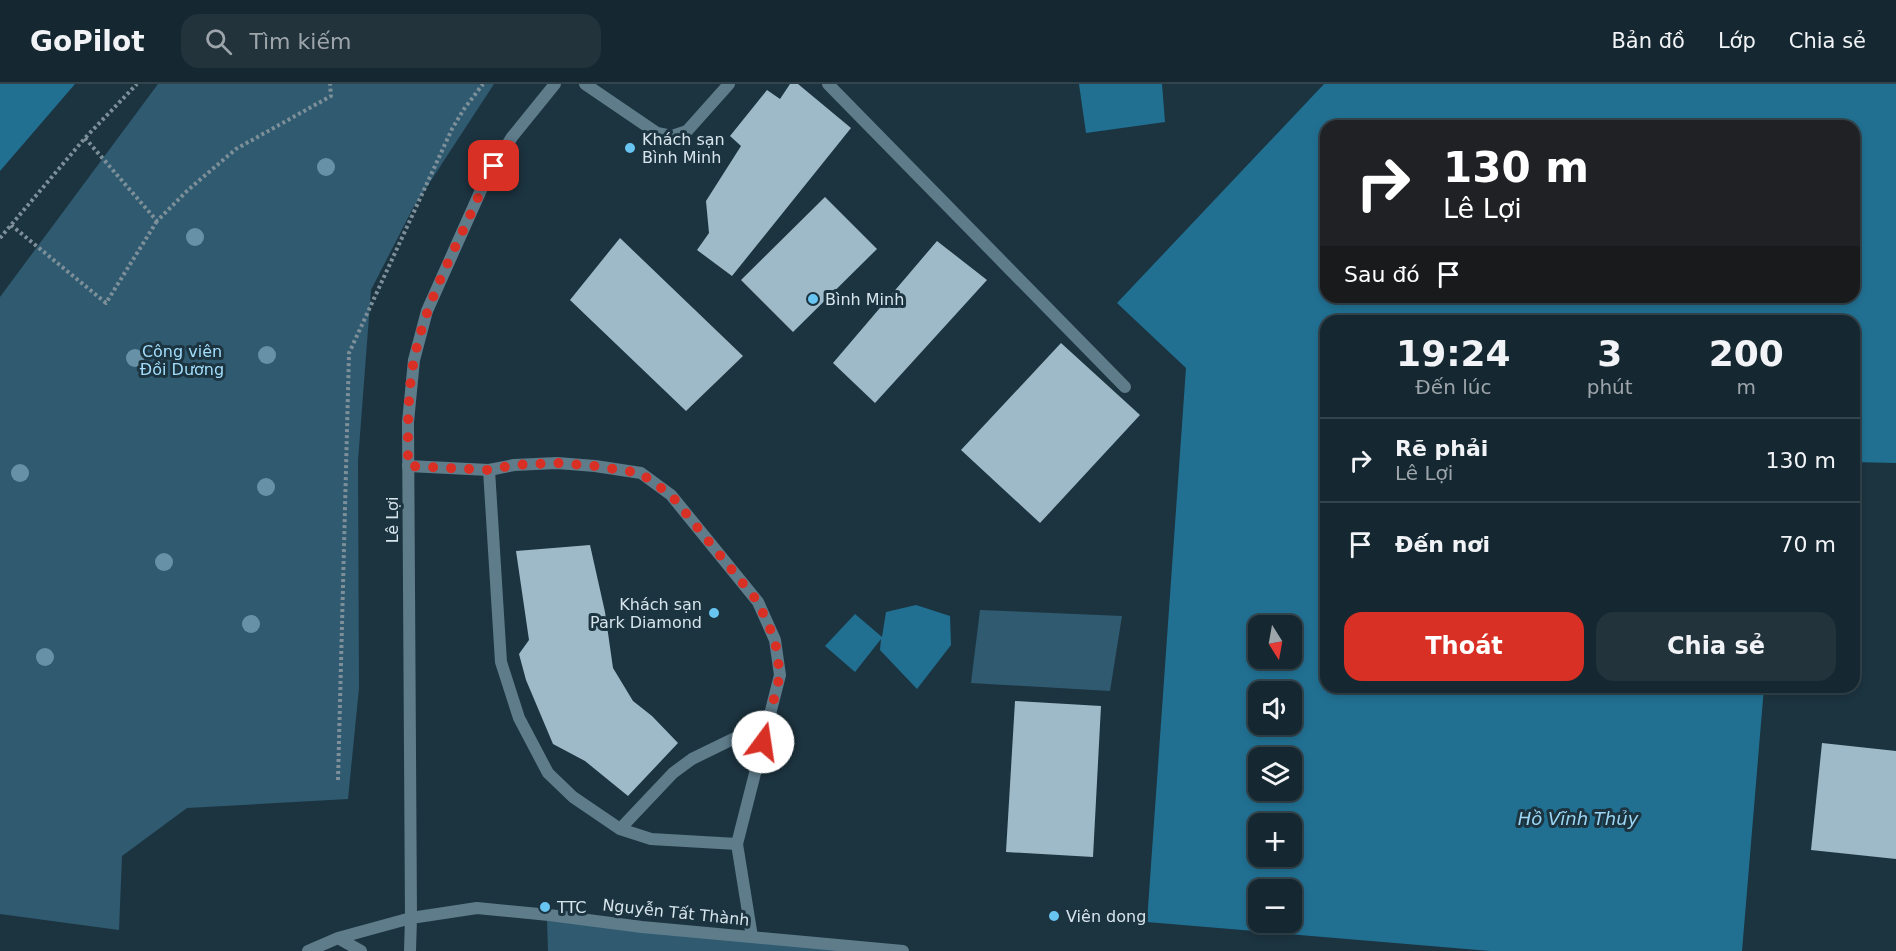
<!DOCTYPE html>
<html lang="vi">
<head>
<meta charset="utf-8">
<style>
	body { margin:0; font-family:"DejaVu Sans",sans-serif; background:#22333c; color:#f1f3f6; height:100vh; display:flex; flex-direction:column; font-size:22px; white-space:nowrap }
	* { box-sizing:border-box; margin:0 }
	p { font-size:20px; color:#9da5ab }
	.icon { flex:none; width:33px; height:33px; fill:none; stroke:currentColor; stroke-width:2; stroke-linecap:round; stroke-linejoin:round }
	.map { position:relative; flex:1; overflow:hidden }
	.details { position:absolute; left:1320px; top:231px; width:540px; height:378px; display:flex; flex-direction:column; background:#152730; border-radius:18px; box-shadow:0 3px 9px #0003,0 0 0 2px #34444c }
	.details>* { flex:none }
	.hud { position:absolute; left:1320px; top:36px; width:540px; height:183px; border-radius:18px; box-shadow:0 3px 9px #0003,0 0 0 2px #34444c; background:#202124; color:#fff; overflow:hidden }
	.needle { width:39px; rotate:169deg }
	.buttons { position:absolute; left:1248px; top:531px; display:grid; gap:12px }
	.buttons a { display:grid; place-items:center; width:54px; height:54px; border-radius:12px; background:#152730; box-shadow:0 3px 9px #0003,0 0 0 2px #34444c; font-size:30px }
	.pin { position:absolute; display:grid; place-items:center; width:51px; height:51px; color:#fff; margin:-26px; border-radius:12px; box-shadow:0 3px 9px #0006 }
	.me { position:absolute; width:66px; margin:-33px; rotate:14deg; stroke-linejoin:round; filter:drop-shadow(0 0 4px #0008) }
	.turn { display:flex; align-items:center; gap:21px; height:126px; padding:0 24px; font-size:27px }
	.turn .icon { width:78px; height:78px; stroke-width:2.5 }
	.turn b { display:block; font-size:42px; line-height:51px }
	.then { display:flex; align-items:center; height:57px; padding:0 24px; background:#0003; gap:12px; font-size:22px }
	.eta { display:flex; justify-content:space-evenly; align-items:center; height:102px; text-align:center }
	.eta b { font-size:36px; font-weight:700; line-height:42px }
	.action { display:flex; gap:12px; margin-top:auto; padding:12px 24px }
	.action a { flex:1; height:69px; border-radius:18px; background:#d93025; color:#fff; font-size:24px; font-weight:700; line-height:69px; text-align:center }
	.action a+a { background:#22333c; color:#f1f3f6 }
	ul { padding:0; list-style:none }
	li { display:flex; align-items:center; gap:18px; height:84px; padding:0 24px; border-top:2px solid #34444c }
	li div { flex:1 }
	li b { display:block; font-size:22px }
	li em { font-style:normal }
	header { display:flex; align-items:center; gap:36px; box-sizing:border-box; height:84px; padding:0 30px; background:#152730; border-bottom:2px solid #34444c }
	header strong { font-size:28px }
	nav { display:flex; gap:33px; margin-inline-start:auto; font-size:21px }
	.search { width:420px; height:54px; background:#22333c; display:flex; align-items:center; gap:15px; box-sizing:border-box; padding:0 21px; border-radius:18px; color:#9da5ab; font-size:22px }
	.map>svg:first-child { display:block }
	.green { fill:#2f5a70 }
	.water { fill:#217092; fill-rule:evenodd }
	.building { fill:#9ebac9 }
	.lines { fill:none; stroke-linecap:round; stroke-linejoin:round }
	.path { stroke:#7d909a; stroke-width:4; stroke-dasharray:3 3; stroke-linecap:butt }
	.service { stroke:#5f7c8b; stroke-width:12 }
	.minor { stroke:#5f7c8b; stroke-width:12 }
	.tertiary { stroke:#5f7c8b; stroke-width:12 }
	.tree { fill:#6691a7 }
	.route { stroke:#d93025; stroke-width:10; stroke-dasharray:0 18 }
	.poi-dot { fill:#68c4f0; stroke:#1c3440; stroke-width:2 }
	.labels { text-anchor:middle; stroke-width:6; stroke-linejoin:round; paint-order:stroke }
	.poi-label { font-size:16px; fill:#d6e4ec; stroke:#1c3440; text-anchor:start }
	.park-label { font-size:16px; fill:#a3ddfb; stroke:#1c3440 }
	.street-label { font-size:16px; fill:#d6e4ec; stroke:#1c3440 }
	.water-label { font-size:18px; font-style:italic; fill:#9cd6f4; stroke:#1c3440 }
</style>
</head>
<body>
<header>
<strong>GoPilot</strong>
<div class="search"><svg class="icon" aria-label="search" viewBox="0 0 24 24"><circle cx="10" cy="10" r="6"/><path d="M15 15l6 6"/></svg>Tìm kiếm</div>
<nav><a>Bản đồ</a><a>Lớp</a><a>Chia sẻ</a></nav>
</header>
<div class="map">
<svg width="1896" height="867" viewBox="0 0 1896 867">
	<rect width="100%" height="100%" fill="#1c3440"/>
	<path class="green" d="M158,0H494L413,124L371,206L358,377L359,604L348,715L187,724L122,772L119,846L0,830V213Z
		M980,526L1122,532L1110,607L971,599Z
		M547,836L848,867H548Z"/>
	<path class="water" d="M0,0H75L0,87Z
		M1079,0H1162L1165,38L1086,49Z
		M1324,0H1896V379L1854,378V237H1326V603H1764L1742,867H1490L1147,838L1186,284L1117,219ZM1326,42H1854V213H1326ZM1258,542H1292V574H1258ZM1258,608H1292V640H1258ZM1258,674H1292V706H1258ZM1258,740H1292V772H1258ZM1258,806H1292V838H1258Z
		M916,521L950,532L951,561L917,605L880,566L881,555L855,588L825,562L855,530L882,553L886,528Z"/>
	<path class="building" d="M790,0H798L851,44L732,192L697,166L709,149L706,117L741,62L730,52L767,6L780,15Z
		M825,113L877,165L793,248L741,196Z
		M620,154L743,272L686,327L570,216Z
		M937,157L987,196L875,319L833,279Z
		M1061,259L1140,331L1040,439L961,366Z
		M590,461L605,528L613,584L633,617L652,632L678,659L628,712L585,677L553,660L526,596L519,570L529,556L516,467Z
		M1015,617L1101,622L1093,773L1006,768Z
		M1822,659L1896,667V775L1811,766Z"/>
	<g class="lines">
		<path class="path" d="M85,54L157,137L188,106L236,65L331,12L330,0
			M11,141L106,219L157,137
			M0,154L85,54L137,0
			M338,696L349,269L452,45L464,25L483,0"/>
		<path class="service" d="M585,0L657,49L672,52L687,47L729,0
			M828,0L1125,303
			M408,382L489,386L514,381L557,379L595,382L641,389L671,411L758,518L775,556L780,591L737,760L752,853
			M489,386L501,578L519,634L548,689L573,713L620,745L651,755L737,760
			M620,745L673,689L692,675L768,638"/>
		<path class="minor" d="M338,854L361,867
			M308,867L338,854L411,834L408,338L414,276L427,227L485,97L512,53L555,0"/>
		<path class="tertiary" d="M410,867L411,834L477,824L549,831L642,843L903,867"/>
	</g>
	<g class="tree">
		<circle cx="326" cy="83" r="9"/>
		<circle cx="195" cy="153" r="9"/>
		<circle cx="267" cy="271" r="9"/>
		<circle cx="135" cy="274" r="9"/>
		<circle cx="20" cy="389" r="9"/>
		<circle cx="266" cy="403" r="9"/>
		<circle cx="164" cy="478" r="9"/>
		<circle cx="251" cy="540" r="9"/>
		<circle cx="45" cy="573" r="9"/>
	</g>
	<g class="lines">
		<path class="route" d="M494,82L485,97C461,156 426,213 414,276C407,311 408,347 408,382L489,386L514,381L557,379L595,382L640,389L671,411L758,518L775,556L780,591L763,658"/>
	</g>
	<g class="poi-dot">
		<circle cx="630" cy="64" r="6"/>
		<circle cx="813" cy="215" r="6"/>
		<circle cx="714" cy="529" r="6"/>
		<circle cx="545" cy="823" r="6"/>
		<circle cx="1054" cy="832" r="6"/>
	</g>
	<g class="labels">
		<g class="poi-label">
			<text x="642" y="61">Khách sạn<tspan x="642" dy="18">Bình Minh</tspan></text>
			<text x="825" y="221">Bình Minh</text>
			<text x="702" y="526" text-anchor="end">Khách sạn<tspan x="702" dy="18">Park Diamond</tspan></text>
			<text x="557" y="829">TTC</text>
			<text x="1066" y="838">Viên dong</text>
		</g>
		<g class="park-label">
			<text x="182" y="273">Công viên<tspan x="182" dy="18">Đồi Dương</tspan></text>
		</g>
		<g class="street-label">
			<text transform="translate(392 436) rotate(-90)" y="6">Lê Lợi</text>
			<text transform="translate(676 828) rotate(6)" y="6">Nguyễn Tất Thành</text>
		</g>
		<g class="water-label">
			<text x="1578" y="741">Hồ Vĩnh Thủy</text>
		</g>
	</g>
</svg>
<div class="buttons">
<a><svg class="needle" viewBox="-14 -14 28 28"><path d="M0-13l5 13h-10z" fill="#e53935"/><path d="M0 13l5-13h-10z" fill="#9da5ab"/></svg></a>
<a><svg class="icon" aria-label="sound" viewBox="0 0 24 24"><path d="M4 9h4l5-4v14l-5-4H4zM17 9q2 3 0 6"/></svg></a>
<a><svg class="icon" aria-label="layers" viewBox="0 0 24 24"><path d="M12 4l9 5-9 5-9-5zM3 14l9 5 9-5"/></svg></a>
<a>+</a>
<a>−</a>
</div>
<div class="pin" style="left:494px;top:82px;background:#d93025"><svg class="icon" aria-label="arrive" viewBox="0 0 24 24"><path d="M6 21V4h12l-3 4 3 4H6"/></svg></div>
<svg class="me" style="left:763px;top:658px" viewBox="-20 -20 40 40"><circle r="19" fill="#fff"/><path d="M0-13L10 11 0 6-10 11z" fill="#d93025"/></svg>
<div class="hud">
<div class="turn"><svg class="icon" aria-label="right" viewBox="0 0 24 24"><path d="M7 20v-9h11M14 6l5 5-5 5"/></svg><div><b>130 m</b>Lê Lợi</div></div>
<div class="then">Sau đó<svg class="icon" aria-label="arrive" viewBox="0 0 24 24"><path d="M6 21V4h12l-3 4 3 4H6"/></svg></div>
</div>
<section class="details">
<div class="eta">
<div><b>19:24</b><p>Đến lúc</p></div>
<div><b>3</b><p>phút</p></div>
<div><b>200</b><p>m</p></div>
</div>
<ul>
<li><svg class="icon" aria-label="right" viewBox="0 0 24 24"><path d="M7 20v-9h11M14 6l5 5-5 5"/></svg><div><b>Rẽ phải</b><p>Lê Lợi</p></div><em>130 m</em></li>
<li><svg class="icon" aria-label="arrive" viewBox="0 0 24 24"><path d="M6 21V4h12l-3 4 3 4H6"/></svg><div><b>Đến nơi</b></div><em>70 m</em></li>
</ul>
<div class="action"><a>Thoát</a><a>Chia sẻ</a></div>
</section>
</div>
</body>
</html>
